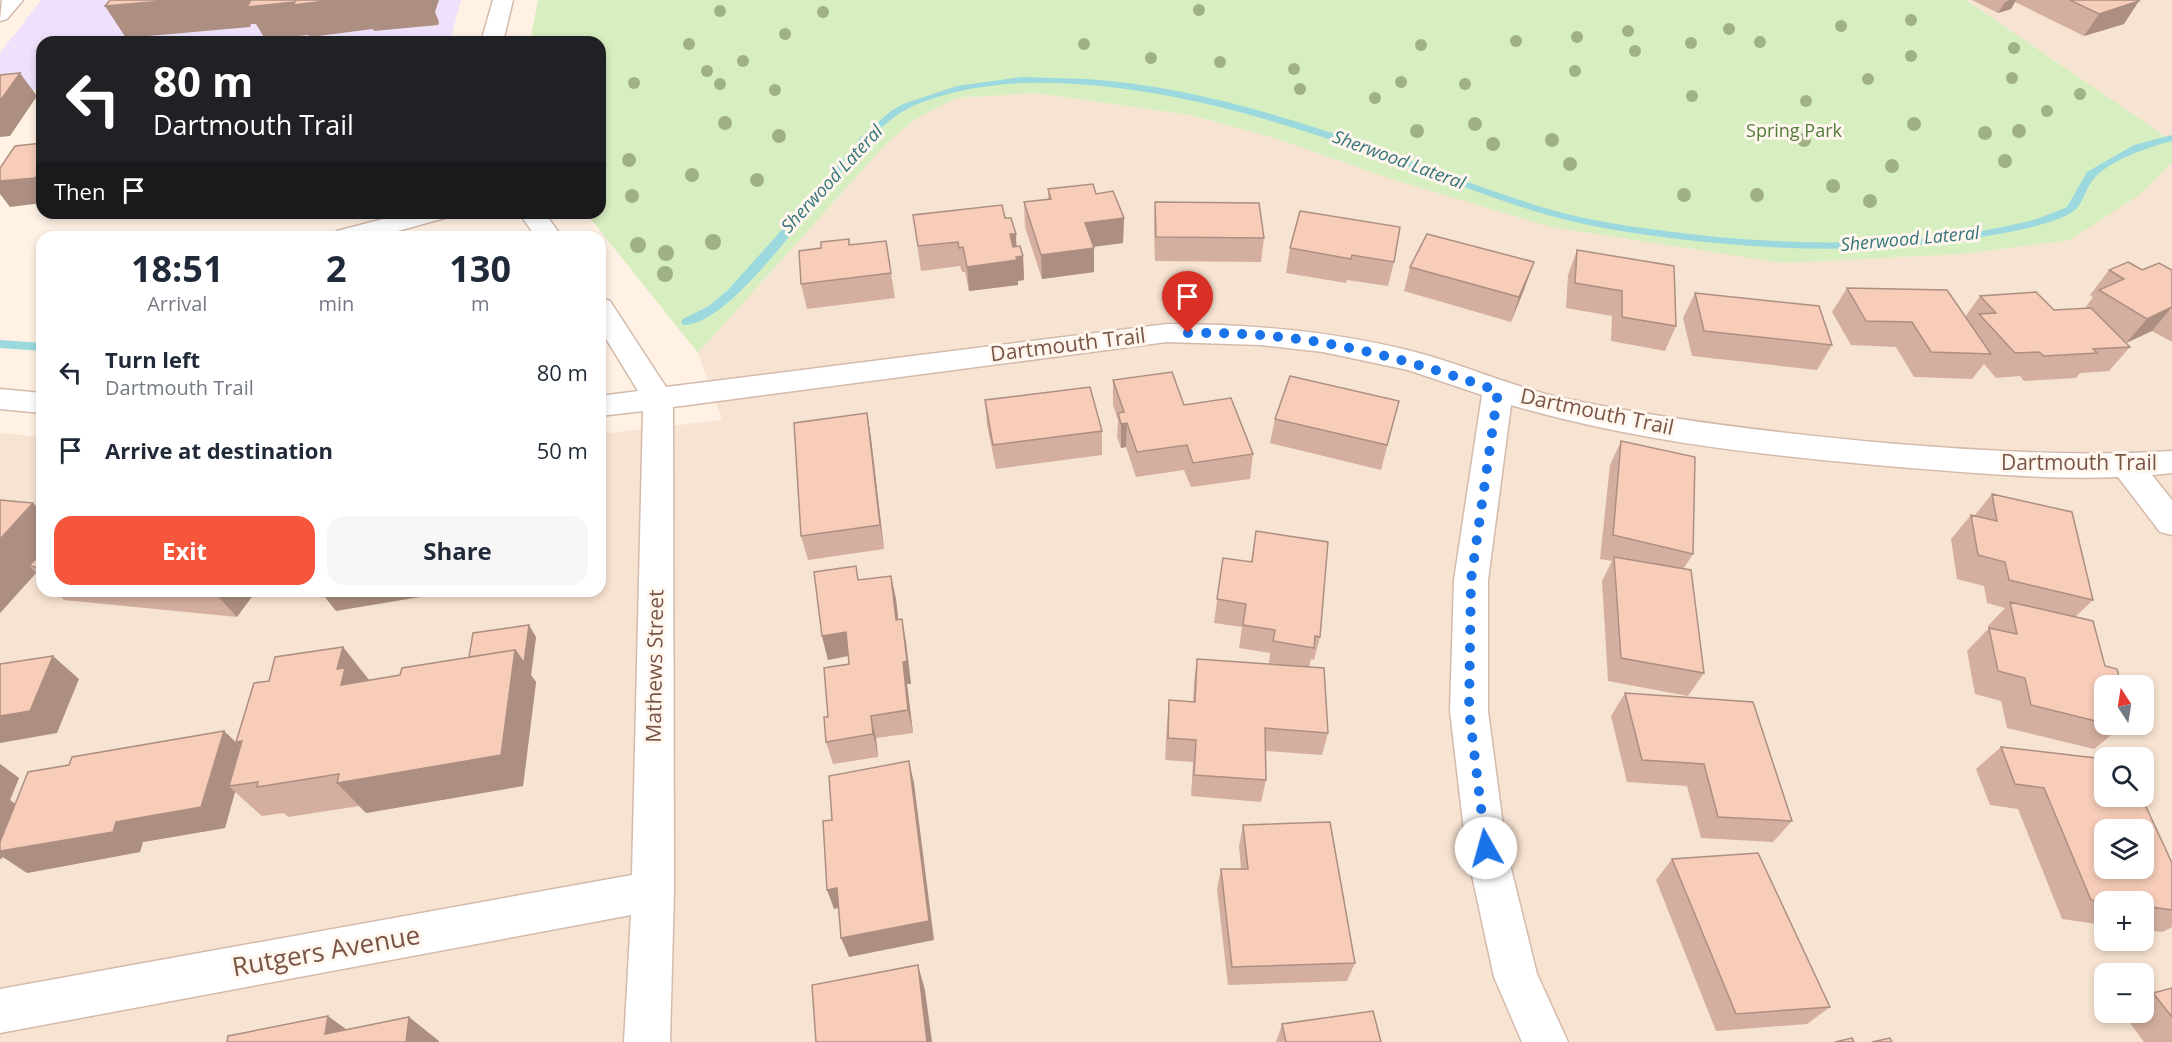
<!DOCTYPE html>
<html lang="en">
<head>
<meta charset="utf-8">
<style>
	body { margin:0; font-family:"Open Sans",sans-serif; background:#f6f6f7; color:#1f2937; height:100vh; display:flex; flex-direction:column; font-size:22px; white-space:nowrap }
	* { box-sizing:border-box; margin:0 }
	p { font-size:20px; color:#747a83 }
	.icon { flex:none; width:33px; height:33px; fill:none; stroke:currentColor; stroke-width:2; stroke-linecap:round; stroke-linejoin:round }
	.map { position:relative; flex:1; overflow:hidden }
	.details { position:absolute; left:36px; top:231px; width:570px; height:366px; display:flex; flex-direction:column; background:#fff; border-radius:18px; box-shadow:0 3px 9px #0003 }
	.details>* { flex:none }
	.guide { position:absolute; left:36px; top:36px; width:570px; height:183px; border-radius:18px; box-shadow:0 3px 9px #0003; background:#202124; color:#fff; overflow:hidden }
	.needle { width:39px; rotate:348deg }
	.controls { position:absolute; left:2094px; top:675px; display:grid; gap:12px }
	.controls a { display:grid; place-items:center; width:60px; height:60px; border-radius:12px; background:#fff; box-shadow:0 3px 9px #0003; font-size:30px }
	.pin { position:absolute; display:grid; place-items:center; width:51px; height:51px; color:#fff; margin:-62px -26px; border-radius:50% 50% 50% 0; rotate:-45deg; box-shadow:0 0 6px #0007 }
	.pin .icon { rotate:45deg }
	.me { position:absolute; width:66px; margin:-33px; rotate:353deg; stroke-linejoin:round; filter:drop-shadow(0 0 4px #0008) }
	.turn { display:flex; align-items:center; gap:21px; height:126px; padding:0 18px; font-size:27px }
	.turn .icon { width:78px; height:78px; stroke-width:2.5 }
	.turn b { display:block; font-size:42px; line-height:51px }
	.then { display:flex; align-items:center; height:57px; padding:0 18px; background:#0003; gap:12px; font-size:22px }
	.eta { display:flex; justify-content:space-evenly; align-items:center; height:102px; text-align:center }
	.eta b { font-size:36px; font-weight:700; line-height:42px }
	.cta { display:flex; gap:12px; margin-top:auto; padding:12px 18px }
	.cta a { flex:1; height:69px; border-radius:18px; background:#f6563c; color:#fff; font-size:24px; font-weight:700; line-height:69px; text-align:center }
	.cta a+a { background:#f6f6f7; color:#1f2937 }
	ul { padding:0; list-style:none }
	li { display:flex; align-items:center; gap:18px; height:78px; padding:0 18px }
	li div { flex:1 }
	li b { display:block; font-size:22px }
	li em { font-style:normal }
	.map>svg:first-child { display:block }
	.residential { fill:#f7e3d2; fill-rule:evenodd }
	.education { fill:#efe1fb }
	.green { fill:#d7eec1 }
	.lines { fill:none; stroke-linecap:round; stroke-linejoin:round }
	.stream { fill:#9bd9de; fill-rule:evenodd }
	.minor-casing { stroke:#d4baab; stroke-width:3 }
	.minor { fill:#fff; fill-rule:evenodd }
	.tree { fill:#a0b186 }
	.wall { fill:#d4af9f }
	.shaded-wall { fill:#ad8f82 }
	.building { fill:#f7ccb9; stroke:#ad8f82; stroke-width:1.5; fill-rule:evenodd }
	.route { stroke:#1a73e8; stroke-width:10; stroke-dasharray:0 18 }
	.labels { text-anchor:middle; stroke-width:6; stroke-linejoin:round; paint-order:stroke }
	.far-park-label { font-size:18px; fill:#527b3a; stroke:#fff6ed }
	.far-water-label { font-size:18px; font-style:italic; fill:#35747a; stroke:#fff6ed }
	.street-label { font-size:21px; fill:#7a5546; stroke:#fff6ed }
	.near-street-label { font-size:26px; fill:#7a5546; stroke:#fff6ed }
</style>
</head>
<body>
<div class="map">
<svg width="2172" height="1042" viewBox="0 0 2172 1042">
	<rect width="100%" height="100%" fill="#fff2e4"/>
	<path class="residential" d="M1967,0H2172V142Z
		M1036,93L1190,115L1275,138L1388,178L1783,263L1962,254L2070,240L2172,160V1042H0V433L42,437V591H600V434L722,420L698,353L885,145L914,120L956,98ZM2104,686H2144V724H2104ZM2104,758H2144V796H2104ZM2104,830H2144V868H2104ZM2104,902H2144V940H2104ZM2104,974H2144V1012H2104Z"/>
	<path class="education" d="M41,0H461L450,42H42V89L0,94V53Z"/>
	<path class="green" d="M538,0H1966L2172,141V162L2139,195L2070,240L1962,254L1783,263L1551,227L1388,178L1275,138L1190,115L1036,93L956,98L914,120L885,145L698,353L586,213H600V42H530Z"/>
	<g class="lines">
		<path class="stream" d="M1022,77C1043,78 1065,78 1087,79C1178,85 1272,112 1359,142C1423,164 1486,191 1552,210C1591,221 1632,227 1673,232C1783,246 1913,249 2021,223C2037,220 2052,213 2067,207L2087,172L2134,145L2172,135V141C2149,147 2106,161 2092,181C2086,189 2083,202 2076,209C2061,225 1989,236 1966,239C1868,254 1768,250 1670,238C1626,232 1583,226 1541,213C1493,199 1447,180 1401,164C1281,121 1153,80 1024,83C987,84 928,94 897,115C843,151 742,325 683,325L681,322L683,319L709,306L728,290L823,184L859,139L891,111L903,104L957,86Z
			M0,340L42,343V351L0,348Z"/>
		<defs>
			<path id="minor" d="M2,0H23L7,19L0,21Z
				M493,0H513L503,42H481Z
				M406,213H449L445,218L376,237H333L337,231Z
				M519,213H545L562,237H536Z
				M600,298L610,301L666,387L1167,324C1251,324 1334,331 1415,352C1465,365 1512,387 1562,398C1672,421 1784,434 1896,444C1988,451 2080,457 2172,451V473L2152,475L2172,500V535L2160,532L2118,477C2041,480 1964,472 1887,466C1761,455 1633,441 1511,405L1488,580V711L1506,848L1537,974L1568,1042H1522L1494,977L1466,848L1450,711L1454,580L1482,395L1408,370L1323,352L1261,345L1167,342L673,407L674,891L670,1042H624L631,915L0,1033V989L632,875L643,411L600,416V396L638,391L600,329Z
				M0,389L42,393V413L0,409Z"/>
		</defs>
		<use href="#minor" class="minor-casing"/>
		<use href="#minor" class="minor"/>
	</g>
	<g class="tree">
		<circle cx="1199" cy="10" r="6"/>
		<circle cx="720" cy="11" r="6"/>
		<circle cx="823" cy="12" r="6"/>
		<circle cx="1911" cy="20" r="6"/>
		<circle cx="1841" cy="26" r="6"/>
		<circle cx="1729" cy="29" r="6"/>
		<circle cx="1628" cy="31" r="6"/>
		<circle cx="785" cy="34" r="6"/>
		<circle cx="1577" cy="37" r="6"/>
		<circle cx="1516" cy="41" r="6"/>
		<circle cx="1760" cy="42" r="6"/>
		<circle cx="1691" cy="43" r="6"/>
		<circle cx="689" cy="44" r="6"/>
		<circle cx="1084" cy="44" r="6"/>
		<circle cx="1421" cy="45" r="6"/>
		<circle cx="2014" cy="48" r="6"/>
		<circle cx="1635" cy="51" r="6"/>
		<circle cx="1911" cy="56" r="6"/>
		<circle cx="1151" cy="58" r="6"/>
		<circle cx="743" cy="61" r="6"/>
		<circle cx="1220" cy="62" r="6"/>
		<circle cx="1294" cy="69" r="6"/>
		<circle cx="707" cy="71" r="6"/>
		<circle cx="1575" cy="71" r="6"/>
		<circle cx="2012" cy="78" r="6"/>
		<circle cx="1868" cy="79" r="6"/>
		<circle cx="1401" cy="82" r="6"/>
		<circle cx="634" cy="83" r="6"/>
		<circle cx="720" cy="84" r="6"/>
		<circle cx="1465" cy="84" r="6"/>
		<circle cx="1300" cy="89" r="6"/>
		<circle cx="775" cy="90" r="6"/>
		<circle cx="2080" cy="94" r="6"/>
		<circle cx="1692" cy="96" r="6"/>
		<circle cx="1375" cy="98" r="6"/>
		<circle cx="1806" cy="101" r="6"/>
		<circle cx="2047" cy="111" r="6"/>
		<circle cx="725" cy="123" r="7"/>
		<circle cx="1475" cy="124" r="7"/>
		<circle cx="1914" cy="124" r="7"/>
		<circle cx="1417" cy="131" r="7"/>
		<circle cx="2019" cy="131" r="7"/>
		<circle cx="1985" cy="133" r="7"/>
		<circle cx="779" cy="136" r="7"/>
		<circle cx="1552" cy="140" r="7"/>
		<circle cx="1804" cy="140" r="7"/>
		<circle cx="1493" cy="144" r="7"/>
		<circle cx="629" cy="160" r="7"/>
		<circle cx="2005" cy="161" r="7"/>
		<circle cx="1570" cy="164" r="7"/>
		<circle cx="1892" cy="166" r="7"/>
		<circle cx="692" cy="175" r="7"/>
		<circle cx="757" cy="180" r="7"/>
		<circle cx="1833" cy="186" r="7"/>
		<circle cx="1684" cy="195" r="7"/>
		<circle cx="1757" cy="195" r="7"/>
		<circle cx="632" cy="196" r="7"/>
		<circle cx="1870" cy="201" r="7"/>
		<circle cx="713" cy="242" r="8"/>
		<circle cx="638" cy="245" r="8"/>
		<circle cx="666" cy="253" r="8"/>
		<circle cx="665" cy="274" r="8"/>
	</g>
	<path class="wall" d="M1972,0H2136L2124,24L2084,36L2015,2L2011,9L1998,13Z
		M1048,189L1096,194L1124,218L1123,243L1093,246L1094,272L1042,279L1025,227L1024,202L1048,199Z
		M1155,202L1264,238L1261,262L1155,261L1154,226Z
		M1300,211L1394,262L1388,286L1347,280L1346,283L1286,273L1290,248Z
		M913,215L1005,218L1017,247L1023,256L1024,280L1018,281V285L969,291L965,272H962L960,266L921,271Z
		M886,241L895,298L807,309L801,284L850,245Z
		M1577,250L1676,326L1665,351L1611,341L1612,316L1566,308L1568,275Z
		M1534,262L1525,287L1511,322L1404,291L1410,267Z
		M2109,270H2172V342L2152,331L2126,343L2130,347L2109,371L2080,373L2076,378L2024,381L2020,376L1996,378L1984,364L1972,379L1914,377L1896,347L1851,345L1832,312L1847,288L1965,317L1980,296L2054,310L2085,308L2093,297L2090,295Z
		M1695,293L1832,345L1817,370L1692,356L1683,318Z
		M1113,380L1184,405L1253,454L1250,479L1191,487L1184,470L1136,477L1126,447L1121,448L1117,437L1118,420L1113,405Z
		M985,400L1102,431V455L996,469L987,425Z
		M1399,401L1381,470L1270,443L1275,419Z
		M867,413L871,438L884,549L808,560L801,536Z
		M1621,441L1693,554L1684,568L1704,673L1688,696L1608,681L1602,581L1612,561L1600,559L1610,465Z
		M1992,494L2093,600L2075,617L2105,666L2121,685L2104,686V724H2120L2121,727L2094,749L2007,728L2001,701L1975,694L1967,651L1988,629V626L2005,608L1987,603L1984,586L1957,579L1951,539L1971,515H1975Z
		M0,500L42,512V579L36,573L0,613Z
		M1256,531L1320,637L1314,660L1311,659L1309,667L1328,733L1322,755L1265,751L1266,780L1261,802L1191,796L1193,762L1165,760L1167,723L1169,700L1193,702L1194,682L1197,659L1269,664L1270,653L1239,648L1242,627L1214,623L1223,558L1251,562Z
		M891,576L896,599L898,619L906,642L911,684H907L913,733L876,738L878,757L833,764L826,742L828,717L849,664L848,656L828,660L822,636L859,580Z
		M55,591H256L237,617L64,600Z
		M536,637L531,675L536,682L523,786L366,813L359,806L288,817L284,813L262,816L235,792L225,828L143,842L140,852L27,873L3,857L2,858L0,859V764L19,778L10,800L15,804L69,765L224,731L241,747L236,742L269,681L343,647L369,680L400,675L469,657Z
		M1625,693L1792,821L1773,842L1701,838L1687,786L1627,782L1611,716Z
		M2001,747L2172,863V927L2163,932L2144,930V902H2104V925L2062,919L2018,809L1990,805L1976,769Z
		M1243,825L1355,963L1347,981L1228,985L1217,889L1221,869H1241L1239,846Z
		M1672,859L1830,1007L1807,1024L1716,1031L1656,880Z
		M2172,988V1042H2144L2122,1012H2144V998L2153,993Z
		M1282,1024L1381,1042H1276Z"/>
	<path class="shaded-wall" d="M174,0H264L295,2L334,0H439L435,12L439,22L438,25L374,31L373,29L310,37L308,35L265,39L256,24H251L250,27L126,38L105,6Z
		M2010,0H2016L2011,9L1998,13L2005,2Z
		M2139,1L2124,24L2084,36L2099,14Z
		M20,73L37,96L10,136L0,137V101Z
		M42,167V203L10,207L0,194V181Z
		M1124,218L1123,243L1085,248V223Z
		M1010,234H1016L1017,257L1023,256L1024,280L1018,281V285L969,291L967,267Z
		M1094,248V272L1042,279L1041,255Z
		M1534,262L1525,287L1511,322L1519,297Z
		M2172,307L2152,331L2126,343L2147,319Z
		M867,413L871,438L884,549L880,525Z
		M1127,423L1126,447L1121,448V424Z
		M33,503L42,512V565L29,566L36,573L0,613V539Z
		M891,576L896,599L901,643L896,620Z
		M213,591H256L237,617Z
		M320,591H456L336,611Z
		M902,619L906,642L911,684H907L913,733L908,710L903,662Z
		M529,625L536,637L531,675L536,682L523,786L366,813L337,783L515,650Z
		M846,632L852,655L828,660L822,636Z
		M343,647L369,680L366,694L341,685L337,669Z
		M53,656L79,679L57,733L0,743V716Z
		M871,716L876,738L878,757L873,734Z
		M224,731L247,753L229,786L235,792L225,828L143,842L140,852L27,873L3,857L2,858L0,859V764L19,778L10,800L22,809L116,822Z
		M242,741L268,773L236,742Z
		M909,761L914,783L934,940L849,957L841,938Z
		M837,888L844,907L834,909L827,890Z
		M918,965L925,990L932,1042H927Z
		M328,1016L361,1040L325,1034Z
		M409,1017L439,1041V1042H406Z"/>
	<path class="building" d="M110,0H174L105,6Z
		M251,0H334L293,5L295,2L247,7Z
		M2070,0H2136L2139,1L2099,14Z
		M20,73L0,101V75Z
		M42,143V167L35,178L0,181V168L15,146Z
		M1093,184L1096,194L1113,191L1124,218L1085,223L1094,248L1041,255L1024,202L1051,199L1048,189Z
		M1155,202L1259,203L1264,238L1156,237Z
		M1002,205L1005,218H1011L1016,234H1010L1013,247L1020,246L1023,256L1016,257L1017,260L967,267L963,247L959,248L958,242L918,246L913,215Z
		M1300,211L1400,227L1394,262L1352,255L1351,259L1290,248Z
		M1427,234L1534,262L1519,297L1410,267Z
		M849,239V245L886,241L891,273L801,284L799,251L821,248V242Z
		M1577,250L1674,266L1676,326L1622,317V291L1575,283Z
		M2128,262L2142,270L2159,263L2172,270V307L2147,319L2099,290L2124,279L2109,270Z
		M1847,288L1947,290L1991,354L1931,352L1912,322L1866,321Z
		M2036,292L2054,310L2091,308L2130,347L2093,349L2097,353L2044,356L2039,352L2015,353L1979,314L1996,313L1980,296Z
		M1695,293L1819,306L1832,345L1704,331Z
		M1172,372L1184,405L1231,398L1253,454L1193,463L1187,445L1137,452L1127,423L1121,424L1118,413L1124,412L1113,380Z
		M1290,376L1399,401L1387,445L1275,419Z
		M1090,387L1102,431L993,445L985,400Z
		M867,413L880,525L801,536L794,423Z
		M1621,441L1695,457L1693,554L1613,535Z
		M1992,494L2072,512L2093,600L2009,580L2005,562L1978,555L1971,515L1997,521Z
		M0,500L33,503L0,539Z
		M1256,531L1328,542L1320,637L1315,636L1314,648L1273,641L1275,630L1243,625L1246,604L1217,599L1223,558L1252,562Z
		M42,552V568L29,566Z
		M1614,557L1691,570L1704,673L1621,658Z
		M856,566L858,580L891,576L896,620L902,619L907,661L903,662L908,710L871,716L873,734L826,742L824,717H828L824,668L849,664L846,632L822,636L814,572Z
		M2010,602L2093,621L2105,666L2117,669L2121,685L2110,683V686H2104V723L2031,705L2025,678L1998,671L1989,628L2017,634Z
		M529,625L524,663L515,650L469,657L473,633Z
		M343,647L337,669L345,668L341,685L400,675L402,668L515,650L501,755L337,783L339,774L257,787L258,782L229,786L242,741L236,742L254,683L269,681L275,657Z
		M53,656L30,711L0,716V664Z
		M1197,659L1324,668L1328,733L1265,728L1266,780L1194,775L1196,740L1168,738L1169,700L1195,702Z
		M1625,693L1753,702L1792,821L1718,817L1704,764L1642,760Z
		M224,731L201,807L116,822L113,832L0,851V842L28,772L69,765L72,757Z
		M2001,747L2104,759V796H2141L2172,863V910L2144,906V902H2105L2091,900L2044,788L2015,784ZM2104,830H2144V868H2104Z
		M909,761L929,921L841,938L837,888L827,890L823,821L832,820L829,776Z
		M1330,822L1355,963L1232,967L1221,869H1248L1243,825Z
		M1758,853L1830,1007L1736,1014L1672,859Z
		M918,965L927,1042H816L812,985Z
		M2172,988V1017L2153,993Z
		M1373,1011L1381,1042H1286L1282,1024Z
		M328,1016L325,1034L409,1017L406,1042H227L228,1036Z
		M1852,1038L1854,1042H1835Z
		M1890,1038L1892,1042H1872Z"/>
	<g class="lines">
		<path class="route" d="M1188,333C1302,331 1391,353 1498,391L1471,580L1469,711L1486,848"/>
	</g>
	<g class="labels">
		<g class="far-park-label">
			<text x="1794" y="137">Spring Park</text>
		</g>
		<g class="far-water-label">
			<text transform="translate(1399 160) rotate(20)" y="6">Sherwood Lateral</text>
			<text transform="translate(832 179) rotate(-47)" y="6">Sherwood Lateral</text>
			<text transform="translate(1910 239) rotate(-5)" y="6">Sherwood Lateral</text>
		</g>
		<g class="street-label">
			<text transform="translate(1068 345) rotate(-7)" y="7">Dartmouth Trail</text>
			<text transform="translate(1597 412) rotate(12)" y="7">Dartmouth Trail</text>
			<text x="2079" y="470">Dartmouth Trail</text>
			<text transform="translate(655 666) rotate(-89)" y="7">Mathews Street</text>
		</g>
		<g class="near-street-label">
			<text transform="translate(326 951) rotate(-10)" y="9">Rutgers Avenue</text>
		</g>
	</g>
</svg>
<div class="controls">
<a><svg class="needle" viewBox="-14 -14 28 28"><path d="M0-13l5 13h-10z" fill="#e53935"/><path d="M0 13l5-13h-10z" fill="#747a83"/></svg></a>
<a><svg class="icon" aria-label="search" viewBox="0 0 24 24"><circle cx="10" cy="10" r="6"/><path d="M15 15l6 6"/></svg></a>
<a><svg class="icon" aria-label="layers" viewBox="0 0 24 24"><path d="M12 4l9 5-9 5-9-5zM3 14l9 5 9-5"/></svg></a>
<a>+</a>
<a>−</a>
</div>
<div class="pin" style="left:1188px;top:333px;background:#d93025"><svg class="icon" aria-label="arrive" viewBox="0 0 24 24"><path d="M6 21V4h12l-3 4 3 4H6"/></svg></div>
<svg class="me" style="left:1486px;top:848px" viewBox="-20 -20 40 40"><circle r="19" fill="#fff"/><path d="M0-13L10 11 0 6-10 11z" fill="#1a73e8"/></svg>
<div class="guide">
<div class="turn"><svg class="icon" aria-label="left" viewBox="0 0 24 24"><path d="M17 20v-9H6M10 6l-5 5 5 5"/></svg><div><b>80 m</b>Dartmouth Trail</div></div>
<div class="then">Then<svg class="icon" aria-label="arrive" viewBox="0 0 24 24"><path d="M6 21V4h12l-3 4 3 4H6"/></svg></div>
</div>
<section class="details">
<div class="eta">
<div><b>18:51</b><p>Arrival</p></div>
<div><b>2</b><p>min</p></div>
<div><b>130</b><p>m</p></div>
</div>
<ul>
<li><svg class="icon" aria-label="left" viewBox="0 0 24 24"><path d="M17 20v-9H6M10 6l-5 5 5 5"/></svg><div><b>Turn left</b><p>Dartmouth Trail</p></div><em>80 m</em></li>
<li><svg class="icon" aria-label="arrive" viewBox="0 0 24 24"><path d="M6 21V4h12l-3 4 3 4H6"/></svg><div><b>Arrive at destination</b></div><em>50 m</em></li>
</ul>
<div class="cta"><a>Exit</a><a>Share</a></div>
</section>
</div>
</body>
</html>
